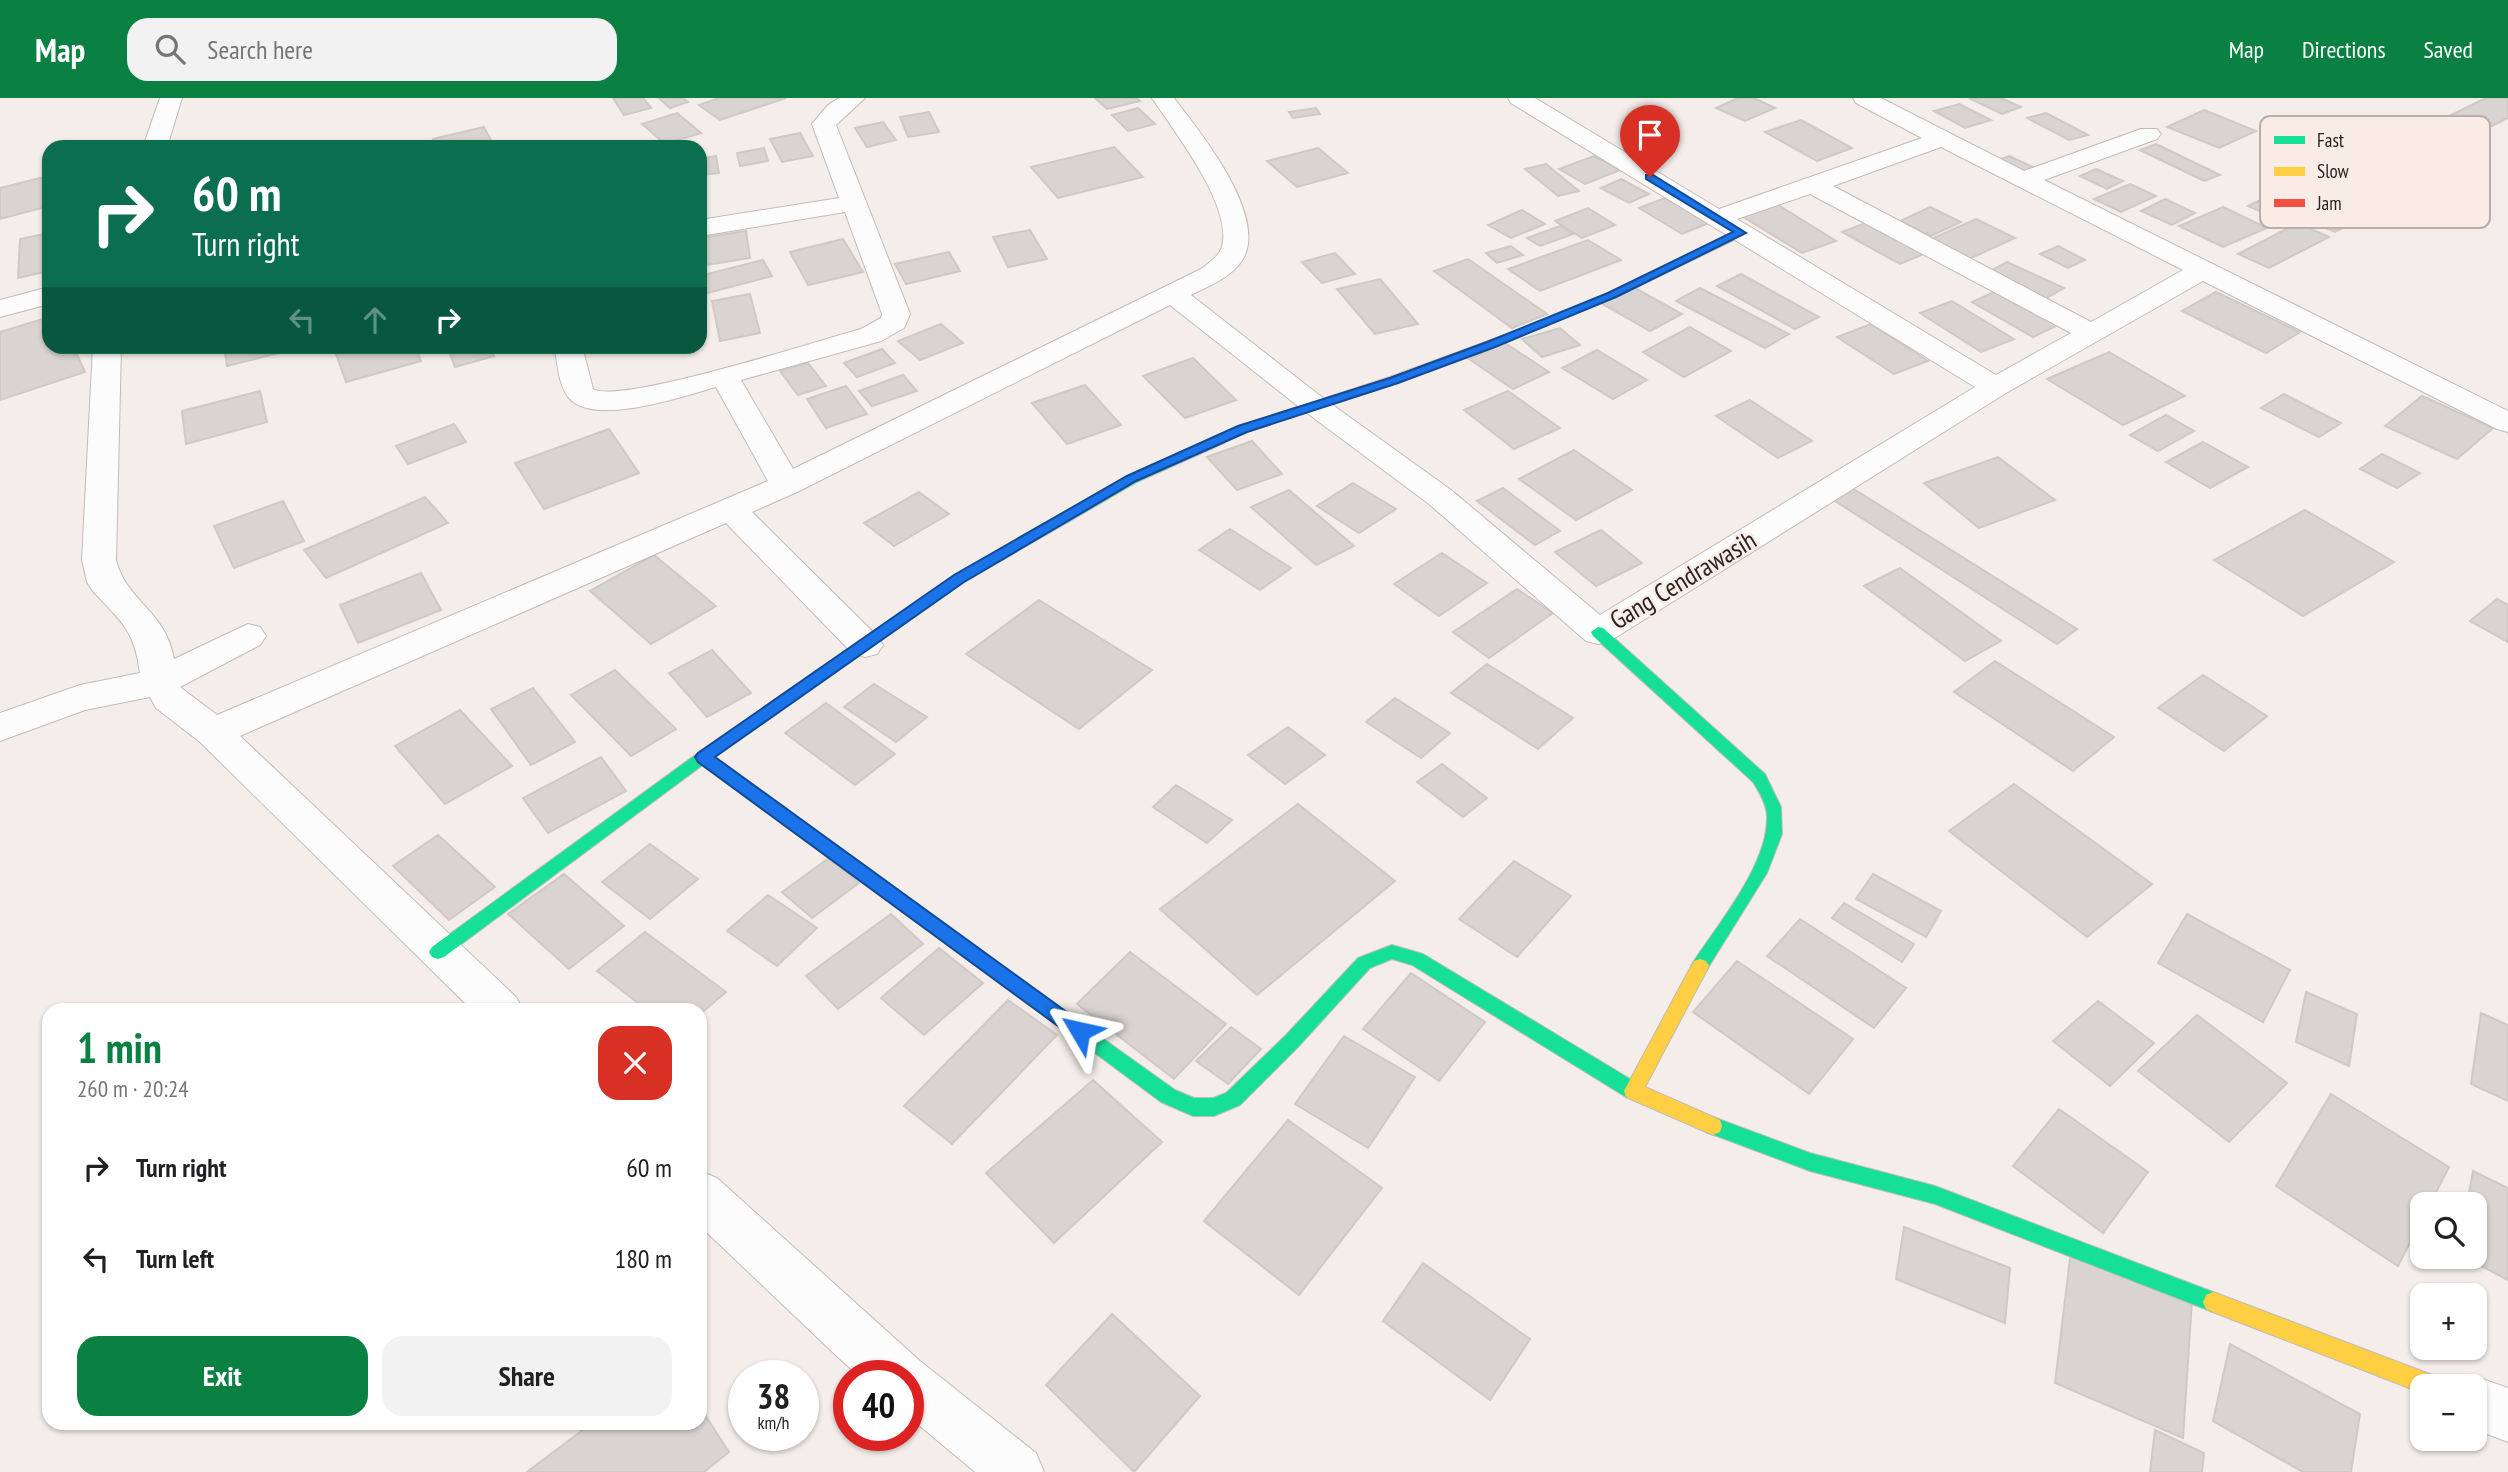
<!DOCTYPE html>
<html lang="en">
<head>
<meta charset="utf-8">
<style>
	body { margin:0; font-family:"PT Sans Narrow",sans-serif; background:#f2f2f2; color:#202124; height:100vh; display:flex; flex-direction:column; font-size:26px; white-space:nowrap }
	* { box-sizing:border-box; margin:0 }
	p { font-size:23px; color:#757577 }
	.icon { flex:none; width:38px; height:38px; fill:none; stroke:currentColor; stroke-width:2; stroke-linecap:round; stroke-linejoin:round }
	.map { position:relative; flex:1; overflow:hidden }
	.sheet { position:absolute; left:42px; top:905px; width:665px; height:427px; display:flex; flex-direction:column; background:#fff; border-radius:21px; box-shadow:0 2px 5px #0004 }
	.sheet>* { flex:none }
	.banner { position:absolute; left:42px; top:42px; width:665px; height:214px; border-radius:21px; box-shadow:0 2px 5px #0004; background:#0b6e4f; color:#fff; overflow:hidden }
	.fabs { position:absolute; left:2410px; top:1094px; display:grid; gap:14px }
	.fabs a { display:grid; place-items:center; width:77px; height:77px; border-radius:14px; background:#fff; box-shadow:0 2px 5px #0004; font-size:35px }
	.speed { position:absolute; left:728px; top:1262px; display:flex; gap:14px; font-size:35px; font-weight:700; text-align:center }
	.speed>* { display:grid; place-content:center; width:91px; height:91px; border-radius:50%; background:#fff; box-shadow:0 2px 5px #0004; line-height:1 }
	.speed small { font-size:18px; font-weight:400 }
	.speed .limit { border:10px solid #d22; background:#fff; color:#111 }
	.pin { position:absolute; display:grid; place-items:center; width:60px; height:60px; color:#fff; margin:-72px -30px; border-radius:50% 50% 50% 0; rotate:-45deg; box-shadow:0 0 7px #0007 }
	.pin .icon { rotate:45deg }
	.me { position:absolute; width:77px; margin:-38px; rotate:306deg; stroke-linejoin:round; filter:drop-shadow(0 0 5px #0008) }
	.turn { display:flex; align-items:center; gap:24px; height:147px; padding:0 35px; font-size:32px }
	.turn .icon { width:91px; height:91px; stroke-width:2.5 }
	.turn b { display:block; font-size:49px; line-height:60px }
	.lanes { display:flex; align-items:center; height:66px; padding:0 35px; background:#0003; justify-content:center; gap:35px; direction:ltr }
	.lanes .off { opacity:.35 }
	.round { display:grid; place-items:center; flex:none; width:74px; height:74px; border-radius:21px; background:#f2f2f2 }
	.headline { display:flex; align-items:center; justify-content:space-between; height:119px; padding:0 35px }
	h1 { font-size:42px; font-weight:700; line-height:52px; color:#0b8043 }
	.button { display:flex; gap:14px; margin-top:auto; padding:14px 35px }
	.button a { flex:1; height:80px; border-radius:21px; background:#0b8043; color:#fff; font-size:28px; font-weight:700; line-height:80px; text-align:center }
	.button a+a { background:#f2f2f2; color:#202124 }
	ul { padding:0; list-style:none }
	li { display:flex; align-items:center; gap:21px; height:91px; padding:0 35px }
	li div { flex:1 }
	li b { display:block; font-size:26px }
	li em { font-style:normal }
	header { display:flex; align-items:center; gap:42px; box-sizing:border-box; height:98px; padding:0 35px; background:#0b8043; color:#fff }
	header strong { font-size:33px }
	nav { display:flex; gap:38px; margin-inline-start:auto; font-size:24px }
	.search { width:490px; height:63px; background:#f2f2f2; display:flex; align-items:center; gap:18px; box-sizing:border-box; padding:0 24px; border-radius:21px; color:#757577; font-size:26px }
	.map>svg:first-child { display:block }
	.building { fill:#d9d4d1; stroke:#cfc9c6; stroke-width:2 }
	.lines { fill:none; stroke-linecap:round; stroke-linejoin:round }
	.street-casing { stroke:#c1bcb9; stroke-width:2 }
	.fast-casing { stroke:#c1bcb9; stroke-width:2 }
	.slow-casing { stroke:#c1bcb9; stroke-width:2 }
	.jam-casing { stroke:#c1bcb9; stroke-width:2 }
	.street { fill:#fdfcfc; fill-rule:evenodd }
	.fast { fill:#16e098; fill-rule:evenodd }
	.slow { fill:#ffcf43; fill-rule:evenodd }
	.jam { fill:#f24e42; fill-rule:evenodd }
	.route { fill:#1a73e8; stroke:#114b97; stroke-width:2 }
	.labels { text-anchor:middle; stroke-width:5; stroke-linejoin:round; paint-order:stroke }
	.street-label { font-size:26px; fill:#282220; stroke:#f9ebe5 }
	.key { fill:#f9ebe5; stroke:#baafaa; stroke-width:2 }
	.key-label { font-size:19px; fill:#282220 }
</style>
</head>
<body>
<header>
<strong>Map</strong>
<div class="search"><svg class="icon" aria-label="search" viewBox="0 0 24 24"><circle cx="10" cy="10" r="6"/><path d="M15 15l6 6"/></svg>Search here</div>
<nav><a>Map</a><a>Directions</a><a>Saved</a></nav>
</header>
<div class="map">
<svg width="2508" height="1374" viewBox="0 0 2508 1374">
	<rect width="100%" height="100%" fill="#f4edea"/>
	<path class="building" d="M613,0H643L651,10L624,17Z
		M659,0H683L688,4L670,10Z
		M719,0H786L720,22L699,7Z
		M1095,0H1136L1140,3L1107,11Z
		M1738,0H1754L1775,10L1745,23L1716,10Z
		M1969,0H2001L2021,9L2002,16Z
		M2486,0H2508V20L2423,63L2387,48Z
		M1959,6L1991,22L1965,30L1934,13Z
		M1138,10L1155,26L1128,33L1112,17Z
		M1316,10L1320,16L1293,20L1289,14Z
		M2204,12L2256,33L2219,50L2167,29Z
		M929,14L939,34L908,39L900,19Z
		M677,15L701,35L665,46L642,26Z
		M2046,15L2088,37L2069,42L2027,20Z
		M1801,22L1852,50L1817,63L1765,34Z
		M883,24L896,42L867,49L855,30Z
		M484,29L494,48L437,49L433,41Z
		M800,35L813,58L782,64L770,41Z
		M2156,46L2220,77L2204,83L2140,52Z
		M1114,49L1143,79L1058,100L1031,69Z
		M764,50L768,63L740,68L737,55Z
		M1318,50L1348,75L1297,89L1267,63Z
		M716,58L719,75L700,77V61Z
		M1594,58L1620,72L1585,86L1559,71Z
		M2009,58L2035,70L2021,76L1995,63Z
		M1546,66L1579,93L1558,98L1525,71Z
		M2096,71L2123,83L2107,91L2080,78Z
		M48,78L49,108L0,121V90Z
		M1621,81L1649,96L1629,105L1601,90Z
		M2130,86L2156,98L2121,114L2094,101Z
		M2346,91L2386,108L2335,134L2294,116Z
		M1665,100L1709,125L1682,136L1639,110Z
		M2165,101L2195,115L2172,127L2141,113Z
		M2260,102L2287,114L2275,120L2248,108Z
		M1775,105L1836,143L1802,155L1740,117Z
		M1930,109L1961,124L1931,138L1900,123Z
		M2223,109L2267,130L2223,149L2179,128Z
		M1588,110L1615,127L1582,140L1555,123Z
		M1522,112L1545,126L1511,140L1488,127Z
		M1976,121L2015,140L1967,162L1929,142Z
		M1868,124L1926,155L1900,166L1842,134Z
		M2298,125L2329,139L2269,170L2238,156Z
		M1560,128L1573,136L1540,148L1527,140Z
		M1030,132L1047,161L1008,169L993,139Z
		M746,133L750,160L700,168V140Z
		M49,135V173L18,180L20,141Z
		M843,141L863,174L808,187L790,154Z
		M1588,142L1621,162L1540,193L1508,171Z
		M1511,148L1523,157L1497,165L1486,155Z
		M2058,148L2085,162L2068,170L2040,156Z
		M949,154L960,173L906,186L895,166Z
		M1335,155L1355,176L1322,185L1302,164Z
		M1468,161L1547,216L1512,230L1434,173Z
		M763,162L772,178L700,197V178Z
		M2007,164L2064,190L2041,203L1985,176Z
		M1741,176L1819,219L1795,231L1717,188Z
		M1380,181L1418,226L1375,236L1337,191Z
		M1633,189L1682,216L1650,233L1601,205Z
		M1700,190L1789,236L1765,250L1676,203Z
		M1998,192L2060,226L2033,239L1972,204Z
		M2216,194L2300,234L2266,255L2182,213Z
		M750,196L760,235L720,243L712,203Z
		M1952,203L2014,241L1981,254L1920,215Z
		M49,219V248H73L85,274L0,302V234Z
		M941,226L963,245L920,262L898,243Z
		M1871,226L1928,263L1894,276L1837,239Z
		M1690,229L1731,253L1684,279L1643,254Z
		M1560,230L1580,247L1542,259L1522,241Z
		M1505,245L1549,274L1513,291L1469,261Z
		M224,248H303V249L227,268Z
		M353,248H415L421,263L346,284L335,253Z
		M447,248H490L494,258L455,269Z
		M882,251L895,265L857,279L844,265Z
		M1597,252L1647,282L1613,301L1562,270Z
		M2109,254L2185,298L2123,327L2047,281Z
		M1193,260L1236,302L1185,320L1143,278Z
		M808,265L826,288L798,297L780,273Z
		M903,277L917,293L872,308L859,293Z
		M1085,287L1121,327L1067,346L1032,305Z
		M846,288L867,316L826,330L807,301Z
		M260,293L267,324L186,346L182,313Z
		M1508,293L1560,330L1514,351L1464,312Z
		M2284,296L2341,325L2319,339L2261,310Z
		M2422,298L2493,330L2457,361L2385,328Z
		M1750,302L1812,343L1778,360L1716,318Z
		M2166,317L2194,333L2158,353L2130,337Z
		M454,326L466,344L408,366L396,348Z
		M609,331L639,375L544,411L515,365Z
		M1252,343L1282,376L1237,392L1207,359Z
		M2203,344L2248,369L2210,390L2166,364Z
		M1574,352L1632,392L1576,422L1519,381Z
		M2382,356L2420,375L2397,390L2360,371Z
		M1998,359L2055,402L1979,430L1924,385Z
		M1353,385L1396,411L1359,435L1317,408Z
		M1849,388L2077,531L2057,546L1829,399Z
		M1503,390L1560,433L1535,447L1477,403Z
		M1289,392L1354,448L1316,467L1251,409Z
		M919,394L949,416L894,448L864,425Z
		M425,399L448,425L326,480L304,452Z
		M283,403L304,443L234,470L214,428Z
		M2305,412L2394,464L2303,518L2214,462Z
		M1230,431L1291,470L1260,492L1199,452Z
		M1601,432L1642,465L1596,488L1555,454Z
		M1442,455L1487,485L1439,518L1394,486Z
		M654,457L716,508L651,546L590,493Z
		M1900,470L2001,543L1965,563L1864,488Z
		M421,475L441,512L358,545L340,507Z
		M1517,491L1553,515L1489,560L1453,534Z
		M2497,501L2508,507V544L2470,523Z
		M1039,502L1152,572L1079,631L966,556Z
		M712,552L751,595L707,619L669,575Z
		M1995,563L2114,639L2073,673L1954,594Z
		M1487,566L1573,620L1538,651L1451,595Z
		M615,572L676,631L631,658L571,597Z
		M2203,577L2267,618L2224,653L2158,610Z
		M874,586L927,619L896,644L844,609Z
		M533,590L575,644L531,667L491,611Z
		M1395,600L1450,635L1421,660L1366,624Z
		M826,605L895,656L855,687L785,635Z
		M460,612L512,668L445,706L395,648Z
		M1288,629L1325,657L1285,686L1248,657Z
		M601,659L626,693L548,735L523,700Z
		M1442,666L1487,700L1463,719L1417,684Z
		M2014,686L2152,786L2087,839L1949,733Z
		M1176,687L1232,722L1207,745L1153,709Z
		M1298,706L1395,783L1257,897L1160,811Z
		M438,737L495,789L449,822L393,768Z
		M650,746L698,781L650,821L602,784Z
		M829,760L859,785L812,820L782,794Z
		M1514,763L1571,798L1517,859L1459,821Z
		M564,776L624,828L569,871L508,816Z
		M1873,776L1941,813L1926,839L1856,801Z
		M768,797L817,830L777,868L727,833Z
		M1844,805L1914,846L1902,864L1832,820Z
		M891,816L923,846L838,911L806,878Z
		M2187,816L2290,872L2263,924L2158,865Z
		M1800,821L1906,890L1874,930L1767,858Z
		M645,834L726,894L700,916V912H647L597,873Z
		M939,850L983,885L924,937L881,900Z
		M1130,854L1226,926L1174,981L1077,906Z
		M1737,863L1853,941L1809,996L1693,914Z
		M1411,875L1485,924L1439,983L1363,931Z
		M2306,894L2357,916L2349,968L2296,944Z
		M1008,902L1057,937L952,1046L904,1008Z
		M2098,903L2154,945L2110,988L2053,943Z
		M2481,915L2508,927V1003L2471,986Z
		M2197,917L2287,985L2229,1044L2138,973Z
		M1231,929L1261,951L1228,986L1196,963Z
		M1344,938L1415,979L1368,1050L1295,1006Z
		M1093,982L1162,1044L1054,1145L986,1075Z
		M2331,996L2449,1069L2430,1106H2422V1121L2398,1168L2276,1088Z
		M2059,1011L2148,1074L2103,1135L2013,1068Z
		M1288,1022L1382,1090L1299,1197L1204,1123Z
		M2473,1073L2508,1090V1182L2462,1158H2474V1106H2467Z
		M1904,1129L2010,1170L2005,1225L1896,1181Z
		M2071,1152L2192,1202L2183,1340L2055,1285Z
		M1423,1165L1530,1241L1490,1302L1383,1223Z
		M1112,1216L1200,1298L1134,1374L1046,1287Z
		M2230,1246L2360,1316L2351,1374H2303L2213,1323Z
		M700,1309L729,1354L704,1374H527L592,1325H700Z
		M2155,1332L2204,1355L2202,1374H2150Z"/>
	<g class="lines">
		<defs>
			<path id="street" d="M160,0H182L167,49H143Z
				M839,0H865L836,27L910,216L904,230L881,243L741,282L793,371L1201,171C1211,163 1222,157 1223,143C1228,102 1174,33 1152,0H1174C1200,34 1268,117 1243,161C1232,179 1209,188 1191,197L1323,300L1451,392L1600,517L1975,289L1511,5L1508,0H1535L1719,111L1922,40L1856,5L1853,0H1881L2024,73L2141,31H2157L2161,36L2157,41L2044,82L2508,313V334L2497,331L2203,183L2006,295L1610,543L1598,546L1586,543L1429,406L1303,312L1170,207L797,394L752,414L877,538L883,547L877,556L865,559L853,556L726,425L240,638L516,899L523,912H472L200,644L156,610L150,599L85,612L0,643V615L80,587L140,575C134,530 121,524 92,492L87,484L82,462L93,248H121L116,462C126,503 166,513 174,561L248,526L260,529L266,538L260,547L180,589L217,617L768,383L716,289C684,298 594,329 569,300C558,287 558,265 554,248H582L593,291C620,307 820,242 861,231L881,220L882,216L845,114L700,138V122L839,100L812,26L828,7ZM1941,49L2183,172L2091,224L1833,88ZM1810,96L2071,235L1996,277L1737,121Z
				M49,189V206L0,219V202Z
				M700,1073L717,1080L920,1263L1036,1355L1044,1374H975L908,1318V1278H859L840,1261L700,1128Z
				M2474,1278L2508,1290V1344L2474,1331V1288H2454Z"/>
			<path id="fast" d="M1220,338L1224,339V345L1137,384L964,484L708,663L444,859L438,861L432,859L429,854L432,849L698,655L954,478L1127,378Z
				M1598,529L1603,530L1765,676L1781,709L1782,736L1767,775L1706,873L1700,875L1694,873L1691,868L1694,863C1719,825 1768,766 1767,719C1767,707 1760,695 1753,684L1593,538L1591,534Z
				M1392,847L1423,856L1640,987L1642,993L1640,999L1633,1001L1626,999L1412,867L1392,861L1370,870L1298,949L1240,1007L1214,1018H1193L1161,1004L1037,912L1034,907L1037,902L1043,899L1049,902L1175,992L1194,1000H1213L1226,995L1286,937L1358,860Z
				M1713,1019L1810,1055L1935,1088L2213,1194L2220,1197L2223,1204L2220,1211L2213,1214L1935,1106L1810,1073L1706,1034L1704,1028L1706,1022Z"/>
			<path id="slow" d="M1740,132L1745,135L1744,137L1616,199L1538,231L1528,229L1608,195Z
				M703,653L1049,902L1052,907L1049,912L1043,915L1037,912L698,663L695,659Z
				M1700,861L1706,863L1709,868L1645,989L1720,1022L1722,1028L1720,1034L1713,1037L1626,999L1624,993L1694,863Z
				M2213,1194L2432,1277L2440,1280L2443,1288H2422V1295L2213,1214L2206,1211L2203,1204L2206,1197Z"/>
			<path id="jam" d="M1534,226L1540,229L1538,231L1398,285L1247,334L1220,346L1214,342L1239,328L1390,279Z"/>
		</defs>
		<use href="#street" class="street-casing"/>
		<use href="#fast" class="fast-casing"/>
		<use href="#slow" class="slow-casing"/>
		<use href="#jam" class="jam-casing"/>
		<use href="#street" class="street"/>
		<use href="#fast" class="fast"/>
		<use href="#slow" class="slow"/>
		<use href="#jam" class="jam"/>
	</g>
	<path class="route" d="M1646,77H1653L1746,135L1616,199L1495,249L1398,285L1247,334L1136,383L964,484L715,659L1086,928L1089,933L1086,939L1080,941L1073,939L698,664L695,659L698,655L954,477L1127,378L1238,328L1390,280L1487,244L1608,195L1733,134L1646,81Z"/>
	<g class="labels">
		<g class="street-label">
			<text transform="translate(1683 482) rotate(-31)" y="9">Gang Cendrawasih</text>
		</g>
	</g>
	<rect x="2260" y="18" width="230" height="112" rx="10" class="key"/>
	<rect x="2274" y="38" width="31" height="8" fill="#16e098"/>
	<rect x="2274" y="69" width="31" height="9" fill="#ffcf43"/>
	<rect x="2274" y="101" width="31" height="8" fill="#f24e42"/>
	<g class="key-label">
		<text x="2317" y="49">Fast</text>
		<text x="2317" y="80">Slow</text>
		<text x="2317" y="112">Jam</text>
	</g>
</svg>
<div class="fabs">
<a><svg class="icon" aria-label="search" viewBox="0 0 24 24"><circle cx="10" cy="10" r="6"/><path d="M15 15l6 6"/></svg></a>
<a>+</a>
<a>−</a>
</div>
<div class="speed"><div>38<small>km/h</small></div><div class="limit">40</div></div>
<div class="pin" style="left:1650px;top:79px;background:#d93025"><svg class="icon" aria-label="arrive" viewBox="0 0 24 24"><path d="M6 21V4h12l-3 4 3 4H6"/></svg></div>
<svg class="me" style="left:1080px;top:933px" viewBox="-20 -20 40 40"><path d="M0-17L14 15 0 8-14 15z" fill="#1a73e8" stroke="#fff" stroke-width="4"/></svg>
<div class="banner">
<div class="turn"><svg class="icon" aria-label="right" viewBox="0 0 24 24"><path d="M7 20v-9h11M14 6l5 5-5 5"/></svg><div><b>60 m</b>Turn right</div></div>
<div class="lanes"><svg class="icon off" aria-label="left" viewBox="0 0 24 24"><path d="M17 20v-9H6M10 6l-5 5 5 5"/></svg><svg class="icon off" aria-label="ahead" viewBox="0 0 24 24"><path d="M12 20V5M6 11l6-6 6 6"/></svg><svg class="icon" aria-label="right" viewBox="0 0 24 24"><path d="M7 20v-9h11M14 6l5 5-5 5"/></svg></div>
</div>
<section class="sheet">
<div class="headline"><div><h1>1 min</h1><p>260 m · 20:24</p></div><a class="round" style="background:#d93025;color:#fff"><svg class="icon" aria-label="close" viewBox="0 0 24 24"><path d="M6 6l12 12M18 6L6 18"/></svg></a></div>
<ul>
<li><svg class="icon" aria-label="right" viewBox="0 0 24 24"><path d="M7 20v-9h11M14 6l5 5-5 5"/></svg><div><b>Turn right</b></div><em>60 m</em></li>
<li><svg class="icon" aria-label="left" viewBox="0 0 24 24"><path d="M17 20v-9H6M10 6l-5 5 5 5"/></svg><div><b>Turn left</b></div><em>180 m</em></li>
</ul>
<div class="button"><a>Exit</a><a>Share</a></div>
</section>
</div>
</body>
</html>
